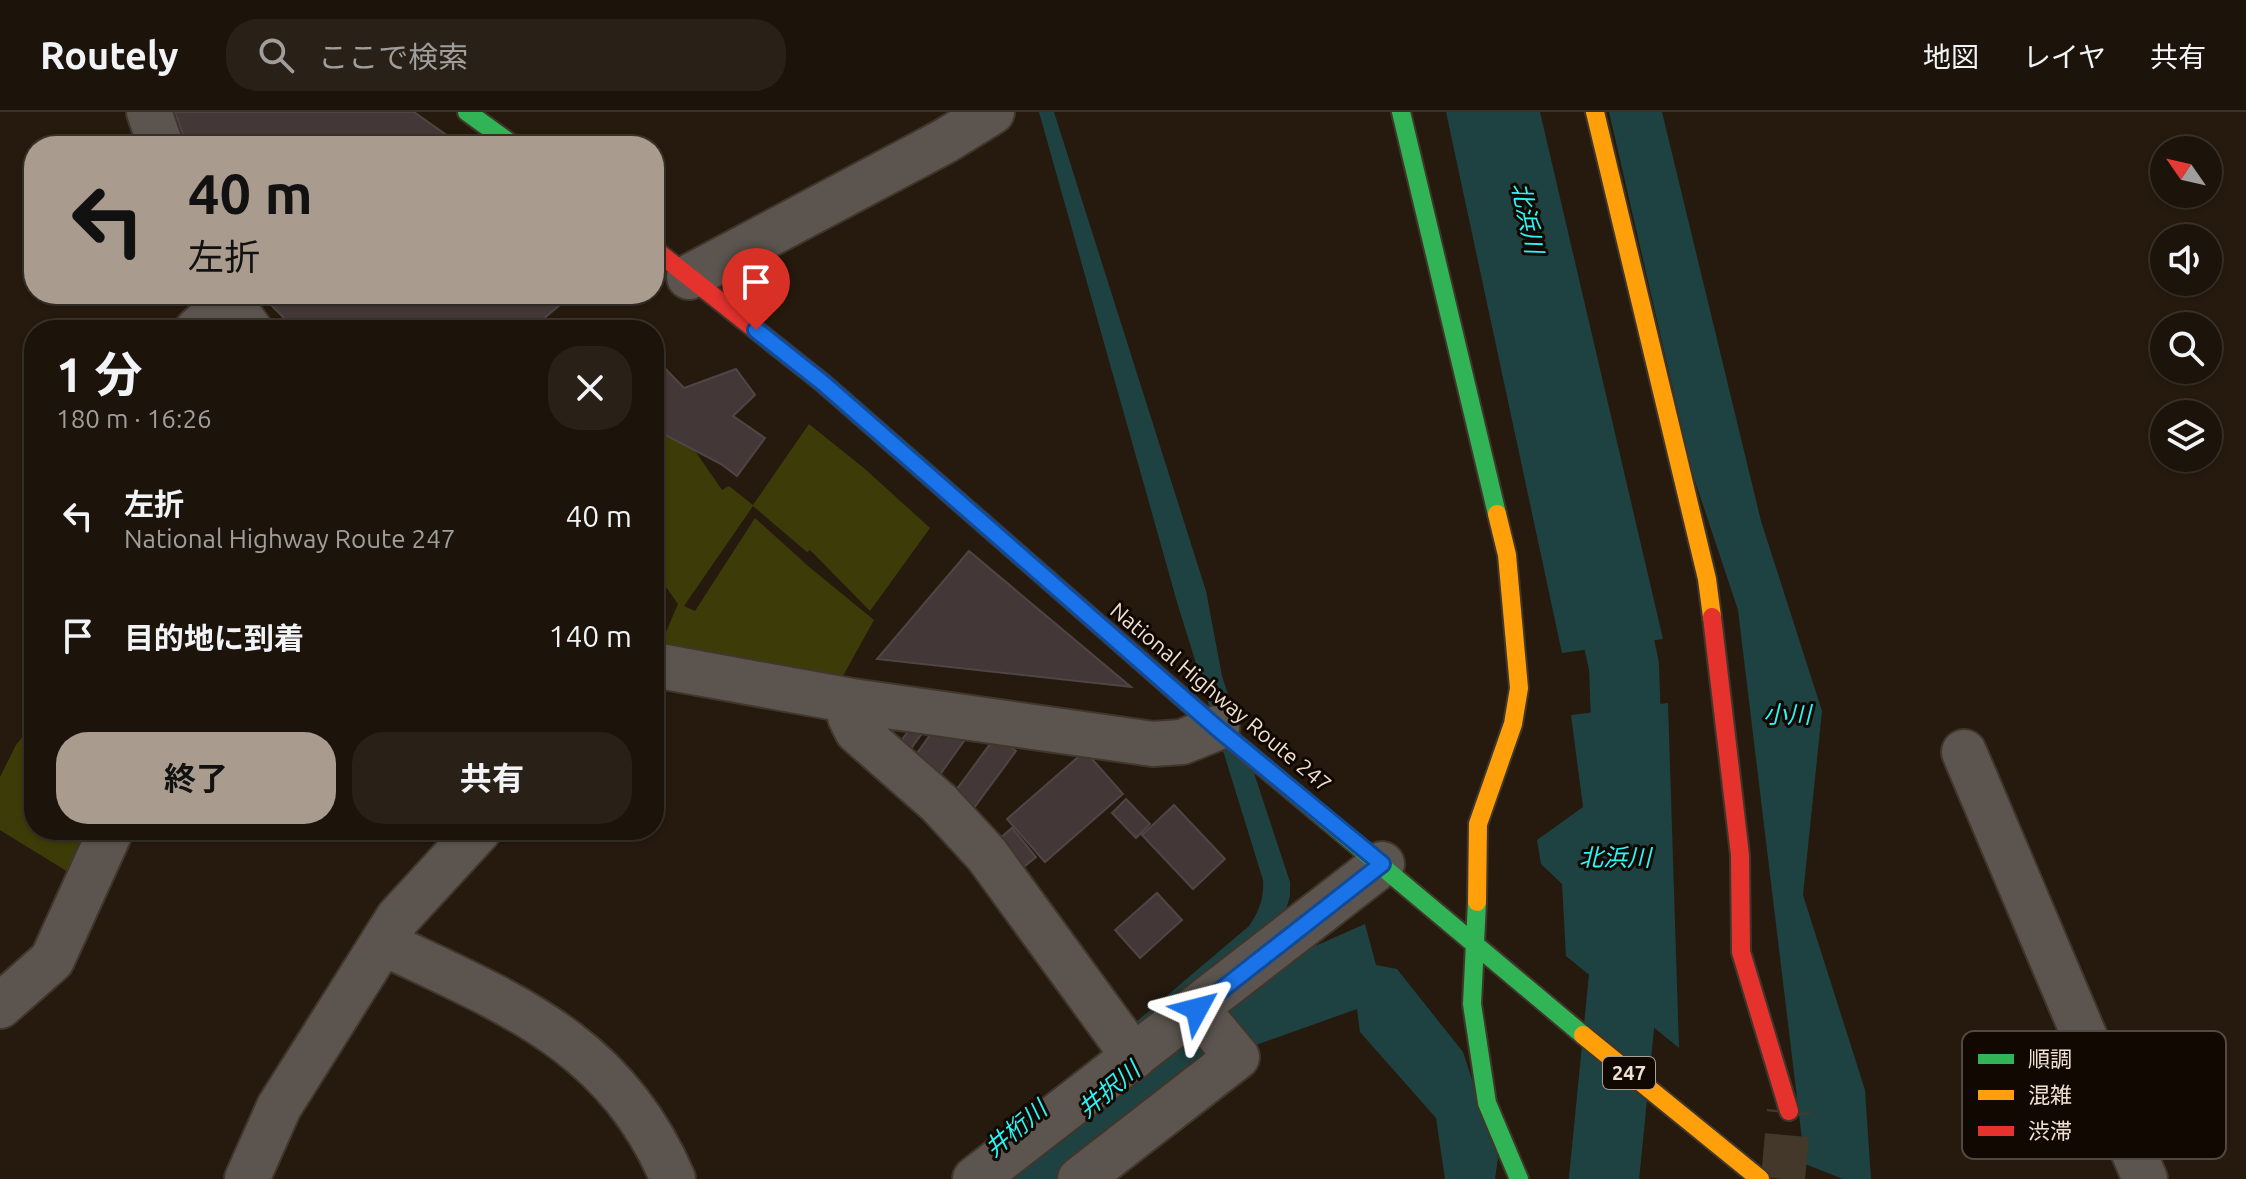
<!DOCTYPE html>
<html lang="ja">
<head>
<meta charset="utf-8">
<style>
	body { margin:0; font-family:Ubuntu,"Noto Sans JP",sans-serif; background:#292118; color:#f1f3f6; height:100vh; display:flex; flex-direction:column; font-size:30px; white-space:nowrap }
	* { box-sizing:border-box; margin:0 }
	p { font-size:26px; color:#a09e9c }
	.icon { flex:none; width:44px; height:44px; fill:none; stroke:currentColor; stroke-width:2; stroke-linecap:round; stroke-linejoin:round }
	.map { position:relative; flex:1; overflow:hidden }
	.drawer { position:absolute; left:24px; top:208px; width:640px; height:520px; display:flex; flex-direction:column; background:#1c140a; border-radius:32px; box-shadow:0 2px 6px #0004,0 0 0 2px #3a332b }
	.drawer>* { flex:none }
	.banner { position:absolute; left:24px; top:24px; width:640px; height:168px; border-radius:32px; box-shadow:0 2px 6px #0004,0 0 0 2px #3a332b; background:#a99b8d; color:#111; overflow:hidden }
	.needle { width:52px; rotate:304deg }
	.tools { position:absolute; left:2150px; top:24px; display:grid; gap:16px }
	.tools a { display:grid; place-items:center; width:72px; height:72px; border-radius:50%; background:#1c140a; box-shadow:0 2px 6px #0004,0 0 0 2px #3a332b; font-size:40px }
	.pin { position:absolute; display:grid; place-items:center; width:68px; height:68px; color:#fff; margin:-82px -34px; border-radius:50% 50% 50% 0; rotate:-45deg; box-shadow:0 0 8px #0007 }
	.pin .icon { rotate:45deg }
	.me { position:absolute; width:88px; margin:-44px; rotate:52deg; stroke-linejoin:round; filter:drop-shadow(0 0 6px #0008) }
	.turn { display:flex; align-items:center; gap:28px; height:168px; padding:0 32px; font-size:36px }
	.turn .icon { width:104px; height:104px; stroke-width:2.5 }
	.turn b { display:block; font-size:56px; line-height:68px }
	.round { display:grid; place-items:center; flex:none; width:84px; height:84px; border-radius:32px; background:#292118 }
	.summary { display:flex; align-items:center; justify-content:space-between; height:136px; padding:0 32px }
	h1 { font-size:48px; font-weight:700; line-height:60px }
	.action { display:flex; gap:16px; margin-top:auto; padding:16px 32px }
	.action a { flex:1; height:92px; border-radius:32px; background:#a99b8d; color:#111; font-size:32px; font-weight:700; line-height:92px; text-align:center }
	.action a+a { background:#292118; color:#f1f3f6 }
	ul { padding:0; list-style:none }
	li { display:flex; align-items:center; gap:24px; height:120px; padding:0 32px }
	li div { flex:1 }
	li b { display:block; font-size:30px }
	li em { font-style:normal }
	header { display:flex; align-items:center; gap:48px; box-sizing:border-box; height:112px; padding:0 40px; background:#1c140a; border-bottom:2px solid #3a332b }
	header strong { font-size:38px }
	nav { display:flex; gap:44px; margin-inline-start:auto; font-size:28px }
	.search { width:560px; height:72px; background:#292118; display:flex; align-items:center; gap:20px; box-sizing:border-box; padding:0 28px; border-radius:32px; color:#a09e9c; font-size:30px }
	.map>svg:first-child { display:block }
	.green { fill:#3d3c08 }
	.water { fill:#1d4241 }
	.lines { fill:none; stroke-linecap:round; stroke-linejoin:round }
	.river { stroke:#1d4241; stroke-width:70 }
	.building { fill:#433837; stroke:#504545; stroke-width:2 }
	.secondary-tunnel { stroke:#44382b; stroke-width:44; stroke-dasharray:44 22; stroke-linecap:butt }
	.street-casing { stroke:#40362b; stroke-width:48 }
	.fast-casing { stroke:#40362b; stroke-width:22 }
	.slow-casing { stroke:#40362b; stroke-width:22 }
	.jam-casing { stroke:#40362b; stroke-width:22 }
	.street { stroke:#5c554f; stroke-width:44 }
	.fast { stroke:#30b455; stroke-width:18 }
	.slow { stroke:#ff9f0a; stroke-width:18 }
	.jam { stroke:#e5322d; stroke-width:18 }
	.route-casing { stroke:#114b97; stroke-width:20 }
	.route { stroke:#1a73e8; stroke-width:14 }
	.labels { text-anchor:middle; stroke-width:6; stroke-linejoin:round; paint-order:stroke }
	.shield { fill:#110802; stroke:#ac9f94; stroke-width:2 }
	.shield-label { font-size:20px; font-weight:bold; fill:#efe0d2 }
	.street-label { font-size:22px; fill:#efe0d2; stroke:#110802 }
	.water-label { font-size:24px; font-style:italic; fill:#28f6f9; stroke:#110802 }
	.key { fill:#110802; stroke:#544940; stroke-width:2 }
	.key-label { font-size:22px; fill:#efe0d2 }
</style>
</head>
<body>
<header>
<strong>Routely</strong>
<div class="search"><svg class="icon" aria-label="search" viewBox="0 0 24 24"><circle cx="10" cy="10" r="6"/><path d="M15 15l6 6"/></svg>ここで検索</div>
<nav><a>地図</a><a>レイヤ</a><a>共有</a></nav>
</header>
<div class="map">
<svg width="2246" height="1067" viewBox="0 0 2246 1067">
	<rect width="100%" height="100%" fill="#261a0e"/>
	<path class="green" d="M809,312L865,357L930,416L870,499L810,438L807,440L753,394L684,494L695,499L755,406L808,454L874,508L834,580L654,548L678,492L654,458V391L666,400L654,383V318L661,323H684L722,378L729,374L753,393Z
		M34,610V718H99L81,768L0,718V665L16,633Z"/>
	<path class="water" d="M1039,0H1054L1206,479L1222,564L1290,770V784L1283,808L1044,988L1249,814C1259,799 1264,787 1263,768L1177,490Z
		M1446,0H1540L1663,527L1562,541Z
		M1609,0H1662L1761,409L1822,599L1803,783L1865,978L1871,1067H1843L1805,1052L1738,498L1692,360Z
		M1668,591L1679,936L1566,844L1562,772L1541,752L1537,728L1583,695L1571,603Z
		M1365,812L1376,853L1397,857L1463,940L1498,1046L1495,1067H1445L1436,1006L1360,920L1357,897L1222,945L1068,1067H1000L1244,883L1313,835Z
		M1576,1020L1635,1067H1569Z"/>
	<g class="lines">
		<path class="river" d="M1599,440L1624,554L1629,693
			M1604,1067L1631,793"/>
	</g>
	<path class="building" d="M175,0H414L462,34H187Z
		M260,182H573L530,218H296Z
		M654,245L684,276L736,257L755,283L733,304L765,326L737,364L721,352L654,317Z
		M969,439L1131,575L877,547Z
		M939,610L969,622L936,668L911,650Z
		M913,613L923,620L907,642L897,634Z
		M996,624L1016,639L968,704L948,689Z
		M1085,639L1123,682L1045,750L1007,707Z
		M1126,687L1150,712L1136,726L1112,701Z
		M1174,693L1225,747L1193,777L1142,723Z
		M1012,716L1036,745L1015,762L992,733Z
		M1157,781L1182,808L1140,846L1115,818Z"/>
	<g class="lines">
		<path class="secondary-tunnel" d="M1783,1067L1789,999"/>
		<defs>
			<path id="street" d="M149,0L161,34
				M689,165L945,29L992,0
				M224,182L250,218
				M197,218L229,190
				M654,553L852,589L1153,632L1182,630L1217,616
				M852,589L850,605L857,619L939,691L987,743L1134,945
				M1964,640L2145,1067
				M383,831C508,891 614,929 673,1067
				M0,894L52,848L111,718
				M247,1067L279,995L398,806L479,718
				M975,1067L1382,752
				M1080,1067L1237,945L1197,897"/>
			<path id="fast" d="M467,0L514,34
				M1401,0L1497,402
				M1111,523L1217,616L1583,923
				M1477,790L1472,892L1487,991L1519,1067"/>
			<path id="slow" d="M1595,0L1707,467L1712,505
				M1477,790L1478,712L1513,612L1519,576L1507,443L1497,402
				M1583,923L1760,1067"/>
			<path id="jam" d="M654,137L823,271L1111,523
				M1712,505L1740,743L1741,840L1789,999"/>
		</defs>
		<use href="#street" class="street-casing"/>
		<use href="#fast" class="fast-casing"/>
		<use href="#slow" class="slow-casing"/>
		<use href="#jam" class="jam-casing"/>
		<use href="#street" class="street"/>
		<use href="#fast" class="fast"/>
		<use href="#slow" class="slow"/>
		<use href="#jam" class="jam"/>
	</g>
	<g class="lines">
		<defs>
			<path id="route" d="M756,218L823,271L1217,616L1382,752L1197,897"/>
		</defs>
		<use href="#route" class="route-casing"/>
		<use href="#route" class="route"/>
	</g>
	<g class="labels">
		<rect class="shield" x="1603" y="945" width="52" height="32" rx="6"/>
		<g class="shield-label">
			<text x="1629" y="968">247</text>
		</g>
		<g class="street-label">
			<text transform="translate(1221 585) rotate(40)" y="8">National Highway Route 247</text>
		</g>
		<g class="water-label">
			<text transform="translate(1527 106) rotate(78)" y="8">北浜川</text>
			<text x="1787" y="611">小川</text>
			<text x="1615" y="754">北浜川</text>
			<text transform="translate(1109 978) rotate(-40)" y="8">井択川</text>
			<text transform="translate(1016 1017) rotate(-40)" y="8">井桁川</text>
		</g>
	</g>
	<rect x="1962" y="919" width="264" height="128" rx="12" class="key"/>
	<rect x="1978" y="942" width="36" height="10" fill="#30b455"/>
	<rect x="1978" y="978" width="36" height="10" fill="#ff9f0a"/>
	<rect x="1978" y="1014" width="36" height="10" fill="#e5322d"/>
	<g class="key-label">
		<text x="2028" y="955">順調</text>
		<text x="2028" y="991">混雑</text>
		<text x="2028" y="1027">渋滞</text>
	</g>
</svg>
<div class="tools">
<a><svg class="needle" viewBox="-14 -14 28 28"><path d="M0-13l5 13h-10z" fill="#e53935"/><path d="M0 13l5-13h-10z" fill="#a09e9c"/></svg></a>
<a><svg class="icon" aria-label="sound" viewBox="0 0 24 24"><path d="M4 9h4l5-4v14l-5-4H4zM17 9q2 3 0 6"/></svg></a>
<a><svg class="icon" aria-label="search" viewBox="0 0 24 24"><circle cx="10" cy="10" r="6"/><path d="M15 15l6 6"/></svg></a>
<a><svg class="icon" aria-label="layers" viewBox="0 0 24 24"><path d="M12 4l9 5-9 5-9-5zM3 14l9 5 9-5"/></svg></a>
</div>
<div class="pin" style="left:756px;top:218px;background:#d93025"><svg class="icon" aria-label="arrive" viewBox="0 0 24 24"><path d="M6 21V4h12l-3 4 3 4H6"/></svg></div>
<svg class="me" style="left:1197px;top:897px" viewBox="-20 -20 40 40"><path d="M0-17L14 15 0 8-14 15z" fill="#1a73e8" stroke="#fff" stroke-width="4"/></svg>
<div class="banner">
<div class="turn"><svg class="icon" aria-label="left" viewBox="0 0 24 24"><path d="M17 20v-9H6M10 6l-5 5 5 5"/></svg><div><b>40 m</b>左折</div></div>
</div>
<section class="drawer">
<div class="summary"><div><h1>1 分</h1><p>180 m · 16:26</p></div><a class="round"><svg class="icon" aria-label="close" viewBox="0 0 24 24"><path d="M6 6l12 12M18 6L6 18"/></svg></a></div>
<ul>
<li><svg class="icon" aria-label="left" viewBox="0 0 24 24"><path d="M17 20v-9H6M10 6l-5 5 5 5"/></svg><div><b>左折</b><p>National Highway Route 247</p></div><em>40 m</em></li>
<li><svg class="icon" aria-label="arrive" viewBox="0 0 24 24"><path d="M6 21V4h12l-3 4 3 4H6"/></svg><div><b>目的地に到着</b></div><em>140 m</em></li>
</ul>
<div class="action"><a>終了</a><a>共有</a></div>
</section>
</div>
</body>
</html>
